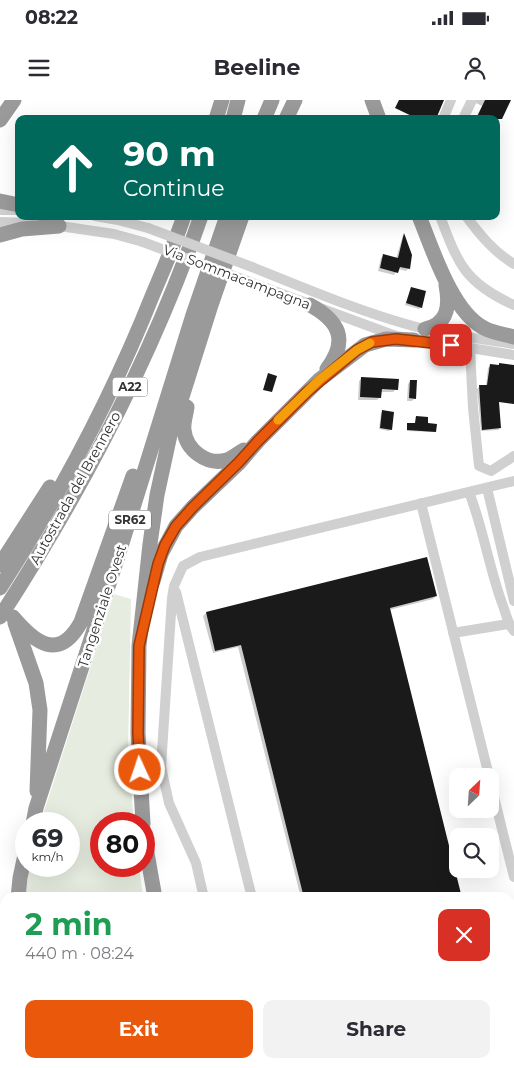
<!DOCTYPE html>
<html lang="en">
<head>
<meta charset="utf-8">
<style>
	body { margin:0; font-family:Montserrat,sans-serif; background:#f2f2f3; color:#2b2b33; height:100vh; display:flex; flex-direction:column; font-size:19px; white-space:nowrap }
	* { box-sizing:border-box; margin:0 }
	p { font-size:16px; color:#7c7c81 }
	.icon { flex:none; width:28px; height:28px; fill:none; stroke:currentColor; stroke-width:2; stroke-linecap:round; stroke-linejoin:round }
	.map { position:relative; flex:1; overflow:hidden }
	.sheet { position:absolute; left:0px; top:792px; width:515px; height:176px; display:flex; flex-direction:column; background:#fff; border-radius:15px 15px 0 0; box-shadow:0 5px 20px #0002 }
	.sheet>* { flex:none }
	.banner { position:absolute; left:15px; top:15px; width:485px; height:105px; border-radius:10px; box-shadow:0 5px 20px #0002; background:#00695c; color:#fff; overflow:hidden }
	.needle { width:32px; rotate:25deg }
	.tools { position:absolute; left:449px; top:668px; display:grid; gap:10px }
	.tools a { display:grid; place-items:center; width:50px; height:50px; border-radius:10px; background:#fff; box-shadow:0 5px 20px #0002; font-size:25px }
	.speed { position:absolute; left:15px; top:712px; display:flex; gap:10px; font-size:25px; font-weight:700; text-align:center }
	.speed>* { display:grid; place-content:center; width:65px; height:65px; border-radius:50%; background:#fff; box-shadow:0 5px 20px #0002; line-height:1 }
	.speed small { font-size:12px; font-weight:400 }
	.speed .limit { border:8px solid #d22; background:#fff; color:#111 }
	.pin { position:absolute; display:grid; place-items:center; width:42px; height:42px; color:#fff; margin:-21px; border-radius:10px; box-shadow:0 2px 8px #0006 }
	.me { position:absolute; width:55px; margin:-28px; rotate:357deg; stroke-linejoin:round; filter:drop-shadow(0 0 4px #0008) }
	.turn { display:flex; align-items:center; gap:18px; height:105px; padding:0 25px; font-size:22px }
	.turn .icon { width:65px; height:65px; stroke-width:2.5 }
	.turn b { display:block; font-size:35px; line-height:42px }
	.round { display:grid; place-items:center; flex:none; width:52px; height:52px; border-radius:10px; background:#f2f2f3 }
	.summary { display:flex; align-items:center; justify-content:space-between; height:85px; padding:0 25px }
	h1 { font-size:30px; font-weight:700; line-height:38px; color:#1e9e55 }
	.button { display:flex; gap:10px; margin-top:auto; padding:10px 25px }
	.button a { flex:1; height:58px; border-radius:10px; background:#ea580c; color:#fff; font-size:20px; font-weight:700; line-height:58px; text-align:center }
	.button a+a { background:#f2f2f3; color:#2b2b33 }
	.status { display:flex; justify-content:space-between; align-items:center; height:35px; padding:0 25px; background:#fff; direction:ltr }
	.status svg { height:14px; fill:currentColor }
	header { display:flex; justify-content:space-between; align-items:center; height:65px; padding:0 25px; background:#fff; font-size:22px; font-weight:700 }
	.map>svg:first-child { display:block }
	.green { fill:#e6ecdf }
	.shadow { fill:#0003 }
	.building { fill:#1a1a1a }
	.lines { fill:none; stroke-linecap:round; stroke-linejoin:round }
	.minor { stroke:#d0d0d0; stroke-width:10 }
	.highway { stroke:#9a9a9a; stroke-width:15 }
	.minor-bridge { stroke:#d0d0d0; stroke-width:10 }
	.route-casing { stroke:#983908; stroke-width:12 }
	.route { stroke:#ea580c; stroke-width:9 }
	.slow { stroke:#f59e0b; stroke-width:9 }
	.labels { text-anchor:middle; stroke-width:5; stroke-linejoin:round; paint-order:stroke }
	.shield { fill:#fff; stroke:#707070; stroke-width:1 }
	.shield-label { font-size:12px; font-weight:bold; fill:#333 }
	.street-label { font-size:14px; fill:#333; stroke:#fff }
</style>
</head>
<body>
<div class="status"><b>08:22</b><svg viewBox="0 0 49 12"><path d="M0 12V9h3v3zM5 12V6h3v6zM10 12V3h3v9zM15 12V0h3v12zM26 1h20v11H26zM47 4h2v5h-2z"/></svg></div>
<header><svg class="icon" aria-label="menu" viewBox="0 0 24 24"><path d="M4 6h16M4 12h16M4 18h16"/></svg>Beeline<svg class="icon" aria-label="person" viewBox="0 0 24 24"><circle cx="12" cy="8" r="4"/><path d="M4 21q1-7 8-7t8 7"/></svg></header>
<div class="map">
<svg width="514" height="968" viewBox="0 0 514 968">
	<rect width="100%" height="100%" fill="#fff"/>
	<path class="green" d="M114,494L131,499L128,653L134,724H101V766H139L143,797L25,798L30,766H69V724H40Z
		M20,964H180L181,968H20Z"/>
	<path class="shadow" d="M475,0H509L496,25V19H475L482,6L476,3Z
		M403,135L411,156L408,169L406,171L398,169L394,175L378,171L381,158L384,155L396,159Z
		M411,188L421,207L419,209L405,205Z
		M500,264L514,266V303L493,299L492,302L514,306L498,303L500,328L498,330L481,331L477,289L479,287L486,286L488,268L490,266L497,267Z
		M362,278L396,289L393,292H380V297L377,300H358L359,281Z
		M410,281L415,298L412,301H407L408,284Z
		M383,312L391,329L389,331L379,329L381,313Z
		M416,318L426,324L435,332L407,331V325L415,324Z
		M426,458L436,496L433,499L389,510L461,798H301L238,547L213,553L203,516L206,513Z
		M343,964H503L504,968H344Z"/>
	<path class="building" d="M399,0H444L436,19H418L395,8Z
		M485,0H511L502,19H476Z
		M404,133L412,155L410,169L400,167L398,173L380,168L383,154L398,158Z
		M411,187L426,191L422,208L406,203Z
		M499,263L514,265V304L499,302L501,328L482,330L479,285H487L490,264L499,265Z
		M268,273L277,276L272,292L263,290Z
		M361,277L399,279L398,290L382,289L381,298L360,297Z
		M410,280H417L416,299L409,298Z
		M382,310L394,312L392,330L380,328Z
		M416,316L428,317V323L437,324L436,332L407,330V323H415Z
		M427,457L437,496L390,508L462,798H304L241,545L215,551L206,512Z"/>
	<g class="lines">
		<path class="minor" d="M443,19L451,0
			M463,19L472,0
			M0,110H19
			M95,116L118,120L148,128
			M440,116C458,164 465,183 514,205
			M466,116C480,135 494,152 514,164
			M0,122L31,123
			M53,125L114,134L143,142
			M252,167C305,188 358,211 413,226C446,235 481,239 514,244
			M247,181L396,236L514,255
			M470,248L473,308L479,366L491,371L514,356
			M487,388L514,501
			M469,392C483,428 489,467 502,503C506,513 507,523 514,531
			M421,403L489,676
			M176,492L252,798
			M453,533L508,524
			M490,681L514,777
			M204,798L196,763L169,703L161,667L172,498L174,486L183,466L200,457L514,381
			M235,964L237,968
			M293,964L294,968"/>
		<path class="highway" d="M372,0L379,19
			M216,19L222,0
			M233,19L238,0
			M264,19L272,0
			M286,19L295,0
			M0,20L14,0
			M0,101L19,105
			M419,116C432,148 452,212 484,228C493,233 504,234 514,237
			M0,135L22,129L59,126
			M310,205C339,221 349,240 327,269
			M425,229C448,224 450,206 446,185
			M187,307C186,315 183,323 184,330C186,350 207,366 227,360C233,358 238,353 244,350
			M0,465L50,387
			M153,481L161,454L176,426L193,407L239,363L258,341L319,280L365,245L386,239L414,240
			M0,488C60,395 112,297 153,194C164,168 175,143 184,116
			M0,517C81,392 152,257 201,116
			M13,517C35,543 59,562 81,522L133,376
			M15,523L36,583L40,610L37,691
			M33,724L36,708L118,456L193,215L227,116
			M143,724L138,633L139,546L150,444L157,395L170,335L211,205L242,116
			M144,736L155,798
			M18,798L20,778L26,750
			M13,964V968
			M192,964L193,968"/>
		<path class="minor-bridge" d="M148,128L252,167
			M143,142L247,181"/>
	</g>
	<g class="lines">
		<defs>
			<path id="route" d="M140,670L138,633L139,546L158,464L165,445L176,426L193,407L239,362L258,341L307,292L357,250L372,242L396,239L451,245"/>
		</defs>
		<use href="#route" class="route-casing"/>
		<use href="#route" class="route"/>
		<path class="slow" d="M278,320L319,280L357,250L370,243"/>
	</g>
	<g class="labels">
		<g class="shield">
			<rect x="112.5" y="277.5" width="35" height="19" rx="4"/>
			<rect x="109" y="410.5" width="42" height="19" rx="4"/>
		</g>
		<g class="shield-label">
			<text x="130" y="291">A22</text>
			<text x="130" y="424">SR62</text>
		</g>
		<g class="street-label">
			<text transform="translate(237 177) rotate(21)" y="5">Via Sommacampagna</text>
			<text transform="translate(75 388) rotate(-61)" y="5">Autostrada del Brennero</text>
			<text transform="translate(102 506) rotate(-72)" y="5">Tangenziale Ovest</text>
		</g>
	</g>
</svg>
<div class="tools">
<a><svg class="needle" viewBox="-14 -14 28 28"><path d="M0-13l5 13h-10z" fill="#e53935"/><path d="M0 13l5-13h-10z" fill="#7c7c81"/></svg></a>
<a><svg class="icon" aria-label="search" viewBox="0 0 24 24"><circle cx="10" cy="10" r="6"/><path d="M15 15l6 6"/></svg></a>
</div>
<div class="speed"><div>69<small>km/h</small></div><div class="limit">80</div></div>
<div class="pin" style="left:451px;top:245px;background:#d93025"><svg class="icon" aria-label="arrive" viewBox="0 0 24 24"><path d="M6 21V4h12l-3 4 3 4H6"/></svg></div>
<svg class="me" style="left:140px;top:670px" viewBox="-20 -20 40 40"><circle r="17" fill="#ea580c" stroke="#fff" stroke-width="3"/><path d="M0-11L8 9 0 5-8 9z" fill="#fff"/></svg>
<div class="banner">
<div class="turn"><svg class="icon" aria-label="ahead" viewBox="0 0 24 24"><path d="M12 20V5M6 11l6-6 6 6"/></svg><div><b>90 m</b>Continue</div></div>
</div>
<section class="sheet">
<div class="summary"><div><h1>2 min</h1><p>440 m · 08:24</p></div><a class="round" style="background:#d93025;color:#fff"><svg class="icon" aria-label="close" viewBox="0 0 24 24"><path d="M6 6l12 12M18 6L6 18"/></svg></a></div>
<div class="button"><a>Exit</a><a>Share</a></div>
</section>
</div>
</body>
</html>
